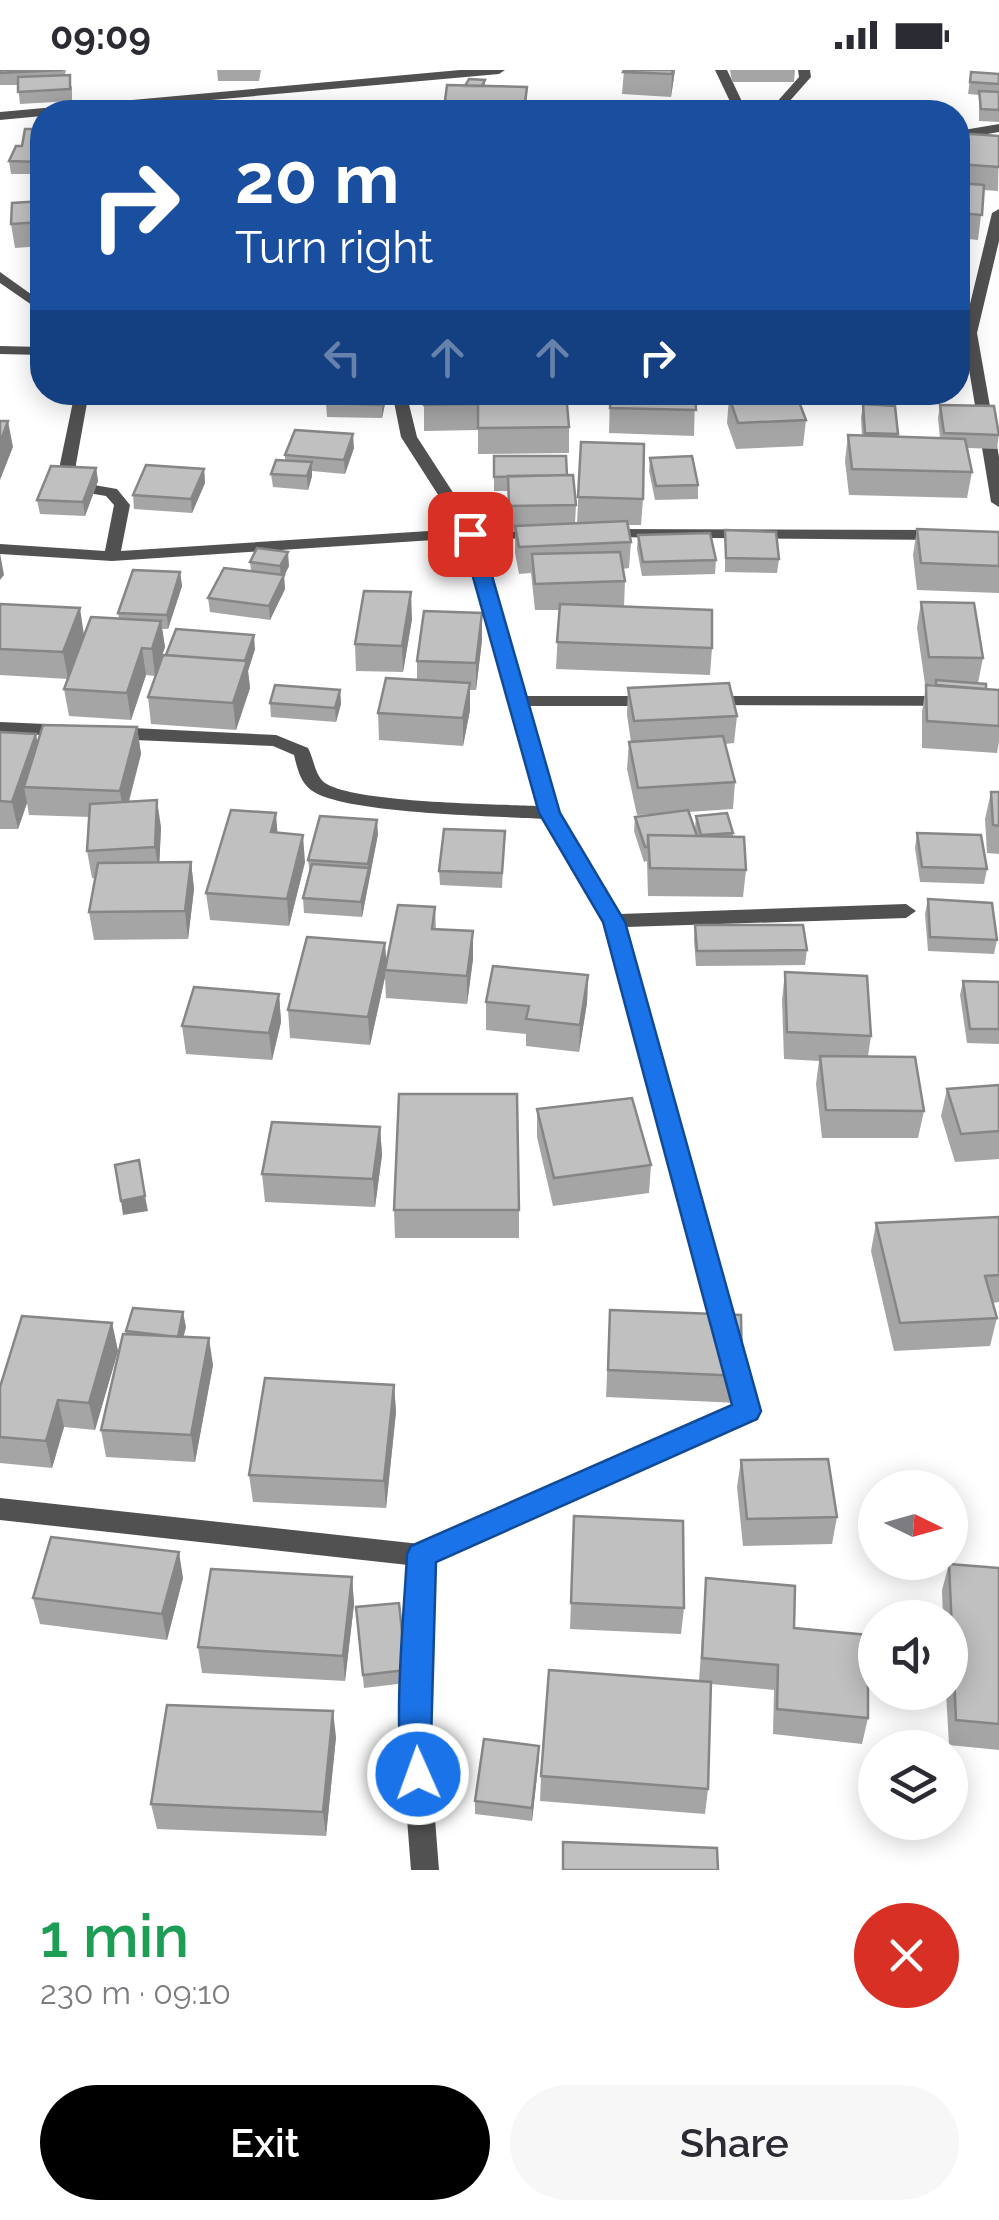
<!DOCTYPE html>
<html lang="en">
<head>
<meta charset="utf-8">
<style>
	body { margin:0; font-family:Raleway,sans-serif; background:#f7f7f7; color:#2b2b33; height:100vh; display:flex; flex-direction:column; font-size:38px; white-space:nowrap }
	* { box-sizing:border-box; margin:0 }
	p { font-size:32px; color:#7c7c81 }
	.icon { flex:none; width:55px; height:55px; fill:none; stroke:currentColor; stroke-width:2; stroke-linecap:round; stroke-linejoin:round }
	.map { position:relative; height:1800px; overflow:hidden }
	.drawer { display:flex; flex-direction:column; background:#fff; flex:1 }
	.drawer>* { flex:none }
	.top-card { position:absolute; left:30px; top:30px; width:940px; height:305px; border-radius:40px; box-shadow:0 5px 25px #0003; background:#1a4fa0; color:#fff; overflow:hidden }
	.needle { width:65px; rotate:95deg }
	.controls { position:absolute; left:858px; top:1400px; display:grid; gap:20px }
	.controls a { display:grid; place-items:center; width:110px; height:110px; border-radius:50%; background:#fff; box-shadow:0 5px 25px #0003; font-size:50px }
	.pin { position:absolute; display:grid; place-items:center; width:85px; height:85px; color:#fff; margin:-42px; border-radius:20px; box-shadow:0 5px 15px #0006 }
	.me { position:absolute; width:110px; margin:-55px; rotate:358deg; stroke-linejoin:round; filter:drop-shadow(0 0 8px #0008) }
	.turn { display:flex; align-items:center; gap:35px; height:210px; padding:0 40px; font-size:45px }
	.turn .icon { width:130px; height:130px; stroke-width:2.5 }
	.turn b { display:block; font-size:70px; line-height:85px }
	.lanes { display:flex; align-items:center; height:95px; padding:0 40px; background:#0003; justify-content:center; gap:50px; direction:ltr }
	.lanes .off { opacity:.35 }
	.round { display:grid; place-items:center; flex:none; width:105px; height:105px; border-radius:52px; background:#f7f7f7 }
	.overview { display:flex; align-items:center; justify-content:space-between; height:170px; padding:0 40px }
	h1 { font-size:60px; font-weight:600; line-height:75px; color:#1e9e55 }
	.primary-button { display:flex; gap:20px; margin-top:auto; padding:20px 40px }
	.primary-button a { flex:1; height:115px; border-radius:60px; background:#000; color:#fff; font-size:40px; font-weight:600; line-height:115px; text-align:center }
	.primary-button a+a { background:#f7f7f7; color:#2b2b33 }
	.status { display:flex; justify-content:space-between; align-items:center; height:70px; padding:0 50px; background:#fff; direction:ltr }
	.status svg { height:28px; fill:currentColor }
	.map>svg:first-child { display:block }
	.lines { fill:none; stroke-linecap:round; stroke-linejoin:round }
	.street { fill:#515151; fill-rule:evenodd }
	.wall { fill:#a5a5a5 }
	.shaded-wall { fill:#868686 }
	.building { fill:#c0c0c0; stroke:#868686; stroke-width:2.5 }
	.route { fill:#1a73e8; stroke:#114b97; stroke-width:2.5 }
</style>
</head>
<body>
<div class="status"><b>09:09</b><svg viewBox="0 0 49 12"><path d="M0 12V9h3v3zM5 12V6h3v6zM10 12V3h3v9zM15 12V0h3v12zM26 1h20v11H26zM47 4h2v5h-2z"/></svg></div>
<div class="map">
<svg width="999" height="1800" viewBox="0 0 999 1800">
	<rect width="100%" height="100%" fill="#fff"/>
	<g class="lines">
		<path class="street" d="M460,0H505L499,4L78,42H42V46L0,50V42Z
			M715,0H727L747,42H735Z
			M798,0H810L811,7L780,42H768L799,7Z
			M999,54V62L958,69V61Z
			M999,139V171L977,263L999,387V437L991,432L963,263L992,143Z
			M0,202L42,232V242L0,213Z
			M0,276L42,277V285L0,284Z
			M75,322H89L76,394L77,412L117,419L130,435L121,481L460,459L401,367L392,322H406L417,367L476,458L542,459L550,464L542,469L480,468L525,626H652L661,631L652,636H528L558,743L620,844L906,834L916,841L906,848L626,857L759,1341L755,1348L433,1491L429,1672L439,1800H411L401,1672L408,1495L0,1450V1428L420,1474L734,1336L604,851L543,749C498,746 342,744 311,720C300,712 297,697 294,685L273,676L112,669L103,663L112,657L276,665L308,678C314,689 315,706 325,713C355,733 496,734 538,736L464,468L112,491L0,484V474L105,481L114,435L106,426L70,420L62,415L60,394Z
			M606,459L942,460L950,465L942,470L600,467L598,464Z
			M706,626H999V636L700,635L697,631L700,627Z
			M0,652L68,655L77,661L68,667L0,662Z"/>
	</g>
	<path class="wall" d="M0,0H66L65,5L72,17V31L20,34L18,15H0Z
		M217,0H261L259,11H218Z
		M624,0H675L671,27L622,24Z
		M730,0H795L794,12H732Z
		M971,2L999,4V52L979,51V25L968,24Z
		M485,10V16L527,17L526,42H445V31L465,16Z
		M42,59V104H11L9,91L22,76Z
		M958,63L999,66L998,121L984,120L978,170L958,168Z
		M42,131V176L15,178L11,154Z
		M102,322H152L151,330L104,331Z
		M428,322H510L569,357V383L478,384V360L424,361V324H428Z
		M609,322H702V327H695L694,366L609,363L610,324Z
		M729,327L806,350L803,376L736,379L727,353Z
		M326,333L385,334L382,348L327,347Z
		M863,334L898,364V367L940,368L938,348L940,335L999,363L997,379L967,378L972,402L967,428L849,425L845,391L848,365L862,366L861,348Z
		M581,372L643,429L641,455H627L631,472L629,498L623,499L625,511L624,537L712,578L710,605L556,599L559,540H535L531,503L519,504L515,483V462H509L508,421H494V386L567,405L576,435L575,454L577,453Z
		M354,378L345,404L312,401V406L308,420L273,417L271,404L285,391V385Z
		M650,388L698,415V429L655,430L649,401Z
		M96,398L98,411L85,446L40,444L37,430Z
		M204,399L205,413L192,443L134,439L133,425Z
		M917,459L999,462V523L917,520L913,485Z
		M725,460L779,489L777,503L725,502Z
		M638,465L716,490L715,504L642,506L637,479Z
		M250,492L289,496L284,506L285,519L270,550L210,542L208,528L251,501Z
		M180,502L182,516L168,559H162L165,577L155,606L146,605L131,650L69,646L64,619L119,548L118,543Z
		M921,532L983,588L978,613L986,619L999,620V672L997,683L922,678V642L926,615H935V614H925L917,558Z
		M0,534L80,538L68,609L0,605Z
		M412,549L403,602L356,601L355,574Z
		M482,570L476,620H470V640L463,676L379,670L378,643L417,610V591Z
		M255,579L248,601L250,618L236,660L151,654L148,627Z
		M628,618L737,646L734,673L725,674L735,712L733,739L688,742L695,759L696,746L733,763V767L746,800L743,827L648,826L647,791L644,792L634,761L635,747L659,744L637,745L627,699L629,672H631L627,645Z
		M340,620L341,634L336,652L271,647L270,633Z
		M137,657L141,684L129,732L161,757L159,792H191L194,819L188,869L94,870L89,842L95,808H92L87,781L90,747L29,745L27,733L18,759H0V662L37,673Z
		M991,722H999V784L987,783L985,749Z
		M505,761L502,818L440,815L439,801Z
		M917,763L987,799L984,814L920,812L915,778Z
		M378,764L362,847L304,843L303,828L310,805L308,790Z
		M305,792L289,856L210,850L206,823Z
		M928,829L997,870L994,884L928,881L925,844Z
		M435,837L436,859L473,889L467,934L386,928L385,907L370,975L290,968L288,940L386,893Z
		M695,855L807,880L805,895L696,896L694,870Z
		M785,902L871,966L868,986L924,1041L918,1068H822L816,1014L819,991L784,989L782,930Z
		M588,905L587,933L579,982L526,976V964L486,960V932Z
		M963,911L999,912V974L967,973L960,925Z
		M279,924L281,952L272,990L186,984L182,956Z
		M999,1015V1089L955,1092L941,1046L947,1019Z
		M537,1039L651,1095L649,1123L553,1136L537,1067Z
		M380,1057L382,1085L375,1137L265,1132L262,1104Z
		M394,1140H519V1168H395Z
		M999,1147V1232L992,1233L997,1248L990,1276L894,1281L871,1181L876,1153Z
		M610,1240L742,1306L739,1333L606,1327Z
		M112,1253L118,1281L95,1360L64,1357L52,1398L0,1393V1317Z
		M186,1257L183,1267L213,1295L195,1392L106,1387L101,1360L126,1261Z
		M394,1315L396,1342L386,1438L253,1432L249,1405Z
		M741,1390L837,1447L832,1474L743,1476L737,1417Z
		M574,1446L684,1538L681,1564L570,1559Z
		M949,1494L999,1498V1680L949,1675L946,1622H950V1548H943L942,1520Z
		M352,1507L354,1534L345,1611L202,1603L198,1577Z
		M183,1508L167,1570L40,1554L33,1528Z
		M706,1508L794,1558L868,1648L862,1674L773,1664L774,1620L711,1614L708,1719L705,1744L540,1731L541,1706L699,1611Z
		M399,1533L406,1613L364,1618L356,1537Z
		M336,1667L326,1766L157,1759L151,1734Z
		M539,1676L532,1751L475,1744V1731Z"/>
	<path class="shaded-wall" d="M673,0H675L671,27L672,4Z
		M385,322V334L382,348V335Z
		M8,351L13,377L0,410V373Z
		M353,364L354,378L345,404L344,390Z
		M312,392V406L308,420L307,406Z
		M96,398L98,411L85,446L83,432Z
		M204,399L205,413L192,443L191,429Z
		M288,482L289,496L284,506L285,519L270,550L269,536L281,510L280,496Z
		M0,483L4,505L0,510Z
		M180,502L182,516L168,559L167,545Z
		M411,522L412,549L403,602L402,576Z
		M80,538L84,565L68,609L63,582Z
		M482,543V570L476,620V593Z
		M161,551L165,577L155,606L152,579Z
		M254,565L255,579L248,601L250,618L236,660L233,633Z
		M142,578L146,605L131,650L127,623Z
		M470,613V640L463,676V648Z
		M340,620L341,634L336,652L335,638Z
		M137,657L141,684L124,748L120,721Z
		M36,664L41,691L24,717L27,733L18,759L12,732Z
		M157,730L161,757L159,804L155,777Z
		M276,743L278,770L271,762Z
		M377,750L378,764L362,847L361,832Z
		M303,765L305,792L289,856L287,829Z
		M191,792L194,819L188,869L185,841Z
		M473,861V889L467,934V906Z
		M385,873L387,900H385V907L370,975L368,947Z
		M588,905L587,933L579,982L580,955Z
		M279,924L281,952L272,990L269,963Z
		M380,1057L382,1085L375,1137L373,1109Z
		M145,1126L148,1141L123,1145L121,1131Z
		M183,1242L186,1257L180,1281L178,1267Z
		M112,1253L118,1281L95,1360L89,1333Z
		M209,1268L213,1295L195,1392L191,1365Z
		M394,1315L396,1342L386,1438L384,1411Z
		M58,1330L64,1357L52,1398L46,1371Z
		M179,1482L183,1508L167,1570L162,1544Z
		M352,1507L354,1534L345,1611L343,1586Z
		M333,1641L336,1667L326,1766L323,1742Z
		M539,1676V1689L532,1751V1738Z"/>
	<path class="building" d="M0,0H63L0,3Z
		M624,0H673L672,4L623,2Z
		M971,2L999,4V14L970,12Z
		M70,5V19L18,22V7Z
		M469,9L485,10L482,16H465Z
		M447,15L527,17L525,33L445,31Z
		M979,21L999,22V40L981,39Z
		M182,40H211V42H182Z
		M25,59H42V74H34L42,75V92L9,91L16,76H22Z
		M958,63L999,66V97L958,94Z
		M958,113L984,115L982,145L958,143Z
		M42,131V152L11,154L12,133Z
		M328,322H384L382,335L326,333Z
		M611,322H695L696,340L610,338Z
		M566,323L569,357L478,358V334L424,335V324Z
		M796,324L806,350L738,353L729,327Z
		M863,334L895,336L898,364L865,363Z
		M940,335L994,336L999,365L944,363Z
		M0,351H8L0,373Z
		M295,360L353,364L344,390L285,385Z
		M848,365L965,369L972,402L852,399Z
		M581,372L644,374L643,429L578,427Z
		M494,386H566L567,405L494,407Z
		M692,386L698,415L656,416L650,388Z
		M276,390L312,392L307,406L271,404Z
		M146,395L204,399L191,429L133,425Z
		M51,396L96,398L83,432L37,430Z
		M573,405L576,435L509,436L508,406Z
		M627,451L631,472L519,477L515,456Z
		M917,459L999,462V496L921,493Z
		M725,460L776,462L779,489L726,488Z
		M710,463L716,490L643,492L638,465Z
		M257,478L288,482L280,496L250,492Z
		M620,482L625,511L535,514L532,484Z
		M224,498L284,505L269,536L208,528Z
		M133,500L180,502L167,545L118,543Z
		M364,521L411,522L402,576L355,574Z
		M921,532L974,533L983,588L929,587Z
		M0,534L80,538L63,582L0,579Z
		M560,534L712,540V578L557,572Z
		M424,541L482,543L476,593L417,591Z
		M91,547L161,551L152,579L142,578L127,623L64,619Z
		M176,559L254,565L245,591L166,585Z
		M163,585L247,591L233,633L148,627Z
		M386,608L470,613L463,648L378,643Z
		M936,610L986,614V619L936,615Z
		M729,613L737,646L634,651L628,618Z
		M275,615L340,620L335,638L270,633Z
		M926,615L999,620V656L927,651Z
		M43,655L137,657L120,721L24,717Z
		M0,662L36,664L12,732L0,731Z
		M723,666L735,712L638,718L629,672Z
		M991,722H999V756L993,755Z
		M157,730L155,777L87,781L90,734Z
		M231,740L276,743L271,762L303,765L287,829L206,823Z
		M688,740L697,766L648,765V777H645L635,747Z
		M727,743L733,763L701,765L696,746Z
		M320,746L377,750L368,794L308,790Z
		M444,759L505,761L502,803L439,801Z
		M917,763L981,765L987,799L922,797Z
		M648,765L744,767L746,800L650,798Z
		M191,792L185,841L89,842L98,793Z
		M312,794L369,798L361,832L303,828Z
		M928,829L992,833L997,870L930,867Z
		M398,835L435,837L432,859L473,861L467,906L385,900Z
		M695,855H803L807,880L697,881Z
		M307,867L385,873L368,947L288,940Z
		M493,896L588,905L580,955L526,949L529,936L486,932Z
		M785,902L867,906L871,966L787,962Z
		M963,911L999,912V959H970Z
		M194,917L279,924L269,963L182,956Z
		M820,986L915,987L924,1041L826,1040Z
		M999,1015V1061L961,1064L947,1019Z
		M399,1024H517L519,1140H394Z
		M632,1028L651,1095L554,1108L537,1039Z
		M272,1052L380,1057L373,1109L262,1104Z
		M139,1090L145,1126L121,1131L115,1095Z
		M999,1147V1205L985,1206L997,1248L900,1253L876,1153Z
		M133,1238L183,1242L178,1267L126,1261Z
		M610,1240L741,1245L742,1306L608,1300Z
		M22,1246L112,1253L89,1333L58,1330L46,1371L0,1367V1317Z
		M123,1264L209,1268L191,1365L101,1360Z
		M265,1308L394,1315L384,1411L249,1405Z
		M828,1389L837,1447L747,1449L741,1390Z
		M574,1446L683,1451L684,1538L571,1533Z
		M51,1467L179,1482L162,1544L33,1528Z
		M949,1494L999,1498V1654L956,1650Z
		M211,1499L352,1507L343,1586L198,1577Z
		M706,1508L795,1516L794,1558L868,1565V1648L777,1639L778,1595L702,1588Z
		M399,1533L406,1600L363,1605L356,1537Z
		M549,1600L711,1612L708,1719L541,1706Z
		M167,1635L333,1641L323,1742L151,1734Z
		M484,1669L539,1676L532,1738L475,1731Z
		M563,1772L717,1778L718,1800H563Z"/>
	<path class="route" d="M470,458L480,464L560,743L625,852L761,1341L757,1349L436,1492L431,1672L433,1704L429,1715L418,1719L407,1715C390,1676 405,1534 407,1484L411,1476L732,1335L603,852L539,743L461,464Z"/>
</svg>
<div class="controls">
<a><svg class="needle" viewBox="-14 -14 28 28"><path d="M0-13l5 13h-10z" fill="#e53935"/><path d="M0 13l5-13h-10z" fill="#7c7c81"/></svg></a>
<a><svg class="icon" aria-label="sound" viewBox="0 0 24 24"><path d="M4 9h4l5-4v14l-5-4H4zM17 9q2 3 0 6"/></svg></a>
<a><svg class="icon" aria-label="layers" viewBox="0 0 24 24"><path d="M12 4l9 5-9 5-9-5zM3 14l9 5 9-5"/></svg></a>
</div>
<div class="pin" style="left:470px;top:464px;background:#d93025"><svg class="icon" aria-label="arrive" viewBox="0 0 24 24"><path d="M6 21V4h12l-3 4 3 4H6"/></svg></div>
<svg class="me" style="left:418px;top:1704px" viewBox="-20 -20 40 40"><circle r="17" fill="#1a73e8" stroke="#fff" stroke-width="3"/><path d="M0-11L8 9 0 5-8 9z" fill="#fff"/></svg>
<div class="top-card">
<div class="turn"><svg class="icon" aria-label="right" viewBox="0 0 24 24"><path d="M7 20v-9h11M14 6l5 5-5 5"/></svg><div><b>20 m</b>Turn right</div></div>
<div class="lanes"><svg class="icon off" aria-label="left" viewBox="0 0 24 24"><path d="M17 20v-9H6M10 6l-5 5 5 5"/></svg><svg class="icon off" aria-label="ahead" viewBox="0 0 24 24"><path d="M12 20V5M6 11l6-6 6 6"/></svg><svg class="icon off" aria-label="ahead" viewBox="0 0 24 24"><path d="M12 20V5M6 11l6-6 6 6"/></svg><svg class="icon" aria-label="right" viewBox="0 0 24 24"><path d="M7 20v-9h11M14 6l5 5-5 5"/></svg></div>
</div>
</div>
<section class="drawer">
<div class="overview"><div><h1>1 min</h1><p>230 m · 09:10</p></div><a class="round" style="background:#d93025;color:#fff"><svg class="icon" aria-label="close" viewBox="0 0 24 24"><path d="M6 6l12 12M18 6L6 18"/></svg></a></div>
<div class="primary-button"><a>Exit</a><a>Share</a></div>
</section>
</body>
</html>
